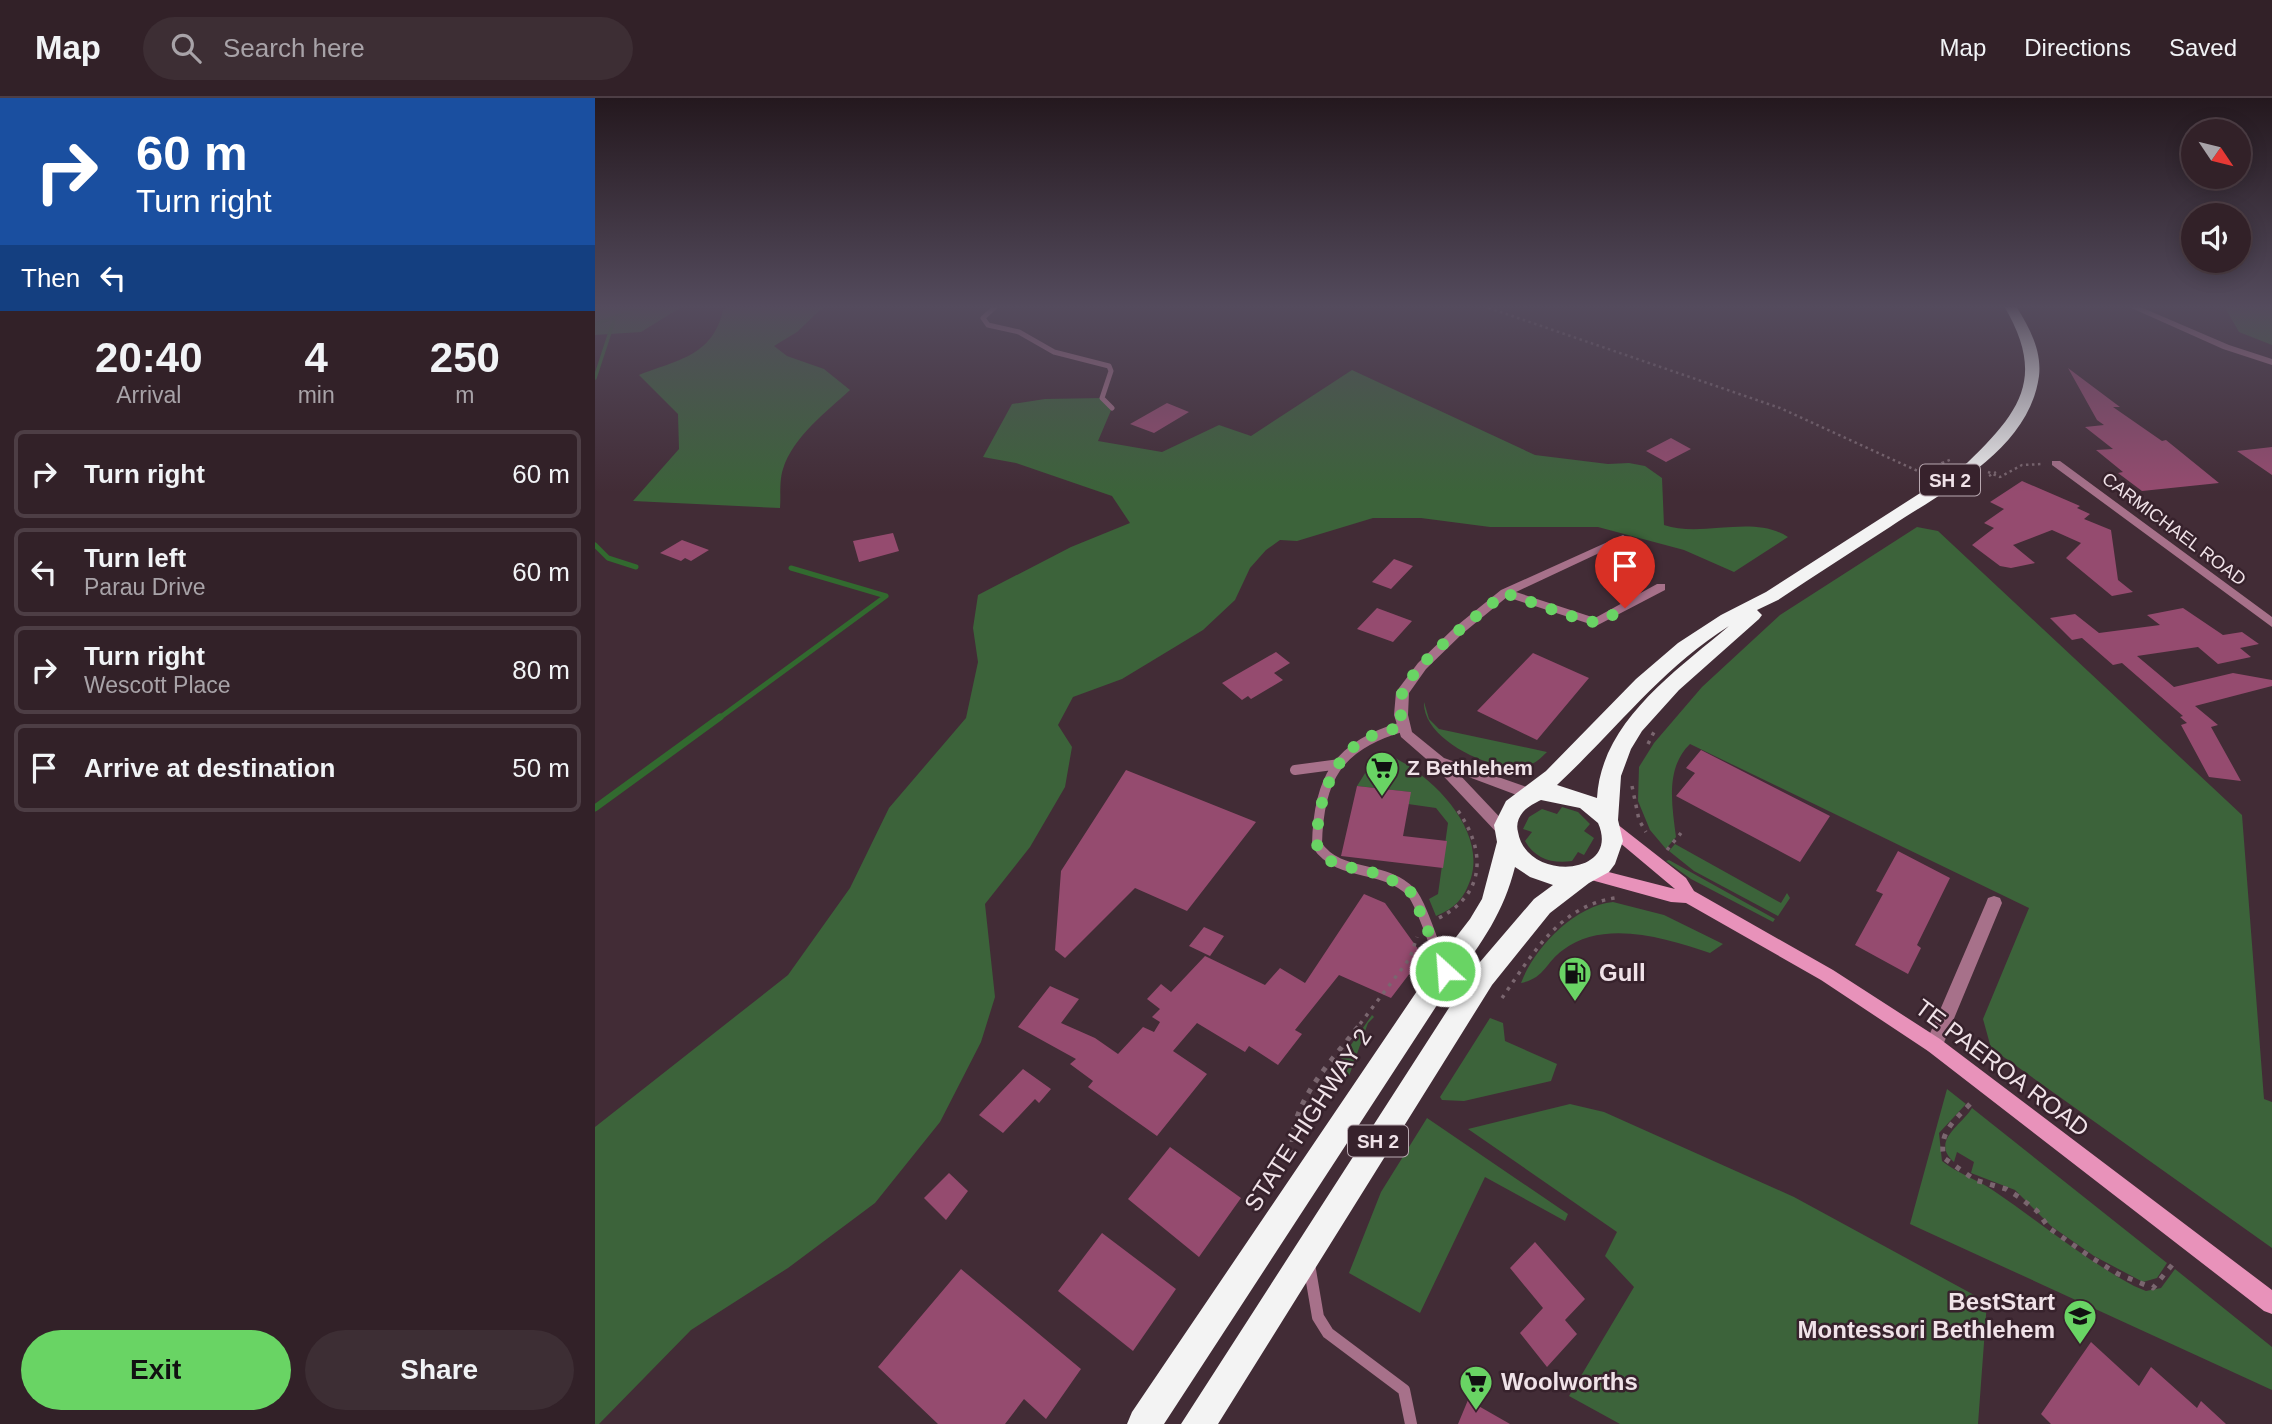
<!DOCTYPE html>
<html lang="en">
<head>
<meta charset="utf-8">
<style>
	body { margin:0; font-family:Arial,sans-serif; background:#3d2e34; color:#f1f3f6; height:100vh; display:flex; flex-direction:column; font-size:26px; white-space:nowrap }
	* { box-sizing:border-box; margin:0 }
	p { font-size:23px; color:#a8a3a8 }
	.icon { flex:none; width:38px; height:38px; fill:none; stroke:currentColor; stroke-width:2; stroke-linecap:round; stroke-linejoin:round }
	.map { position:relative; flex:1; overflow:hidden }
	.drawer { display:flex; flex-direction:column; background:#322128; width:595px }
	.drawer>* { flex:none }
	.top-card { background:#1a4fa0; color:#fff; overflow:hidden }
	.needle { width:46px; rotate:125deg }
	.controls { position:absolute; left:1586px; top:21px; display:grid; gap:14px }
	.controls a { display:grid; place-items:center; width:70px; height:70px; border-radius:50%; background:#322128; box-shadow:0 4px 18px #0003,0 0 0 2px #4d3e45; font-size:35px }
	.pin { position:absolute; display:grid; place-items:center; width:60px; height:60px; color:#fff; margin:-72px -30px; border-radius:50% 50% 50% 0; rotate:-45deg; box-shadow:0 0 7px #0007 }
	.pin .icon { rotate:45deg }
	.me { position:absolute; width:77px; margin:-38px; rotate:334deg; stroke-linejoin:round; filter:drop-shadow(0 0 5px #0008) }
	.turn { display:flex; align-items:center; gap:24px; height:147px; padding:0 21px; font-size:32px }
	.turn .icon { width:91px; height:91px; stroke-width:2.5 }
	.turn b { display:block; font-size:49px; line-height:60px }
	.then { display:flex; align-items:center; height:66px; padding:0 21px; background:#0003; gap:14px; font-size:26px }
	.eta { display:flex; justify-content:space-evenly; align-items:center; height:119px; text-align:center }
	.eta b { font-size:42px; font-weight:700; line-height:49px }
	.cta { display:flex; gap:14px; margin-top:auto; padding:14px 21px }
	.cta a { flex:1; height:80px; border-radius:42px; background:#69d464; color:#111; font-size:28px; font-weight:700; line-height:80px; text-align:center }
	.cta a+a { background:#3d2e34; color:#f1f3f6 }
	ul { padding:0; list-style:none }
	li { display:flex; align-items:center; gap:21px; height:88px; margin:0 14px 10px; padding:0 7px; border:4px solid #4d3e45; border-radius:10px }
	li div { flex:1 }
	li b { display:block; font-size:26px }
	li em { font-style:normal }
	header { display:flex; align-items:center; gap:42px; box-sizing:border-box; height:98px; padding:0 35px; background:#322128; border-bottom:2px solid #4d3e45 }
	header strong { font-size:33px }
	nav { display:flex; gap:38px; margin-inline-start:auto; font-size:24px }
	.search { width:490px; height:63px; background:#3d2e34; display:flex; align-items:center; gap:18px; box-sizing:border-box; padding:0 24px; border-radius:38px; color:#a8a3a8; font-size:26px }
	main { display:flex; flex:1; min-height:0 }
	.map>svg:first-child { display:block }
	.green { fill:#3c633a }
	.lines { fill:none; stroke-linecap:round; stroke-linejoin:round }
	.stream-far2 { stroke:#326a2f; stroke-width:3.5 }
	.stream-far1 { stroke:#326a2f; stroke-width:5 }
	.stream { stroke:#326a2f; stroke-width:7 }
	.building { fill:#954b6f }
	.path-far2 { stroke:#7a666f; stroke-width:2.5; stroke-dasharray:2.5 3.5; stroke-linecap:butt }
	.path-far1 { stroke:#7a666f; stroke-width:3.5; stroke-dasharray:3.5 6; stroke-linecap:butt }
	.path { stroke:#7a666f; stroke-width:5; stroke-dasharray:5 8; stroke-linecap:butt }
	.lane-far2 { stroke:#a7718a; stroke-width:5 }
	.lane-far1 { stroke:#a7718a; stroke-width:10 }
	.lane { stroke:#a7718a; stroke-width:12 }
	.street { fill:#a7718a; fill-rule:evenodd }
	.secondary { fill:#e892ba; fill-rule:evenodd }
	.highway { fill:#f3f3f3; fill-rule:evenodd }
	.route { stroke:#69d464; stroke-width:12; stroke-dasharray:0 21.6 }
	.labels { text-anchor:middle; stroke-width:5; stroke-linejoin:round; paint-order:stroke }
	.far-street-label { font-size:18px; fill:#f0e2e8; stroke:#37222c }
	.shield { fill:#37222c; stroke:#b8a8b0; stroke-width:2 }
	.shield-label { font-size:19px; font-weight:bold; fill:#f0e2e8 }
	.poi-label { font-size:21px; font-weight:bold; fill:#f0e2e8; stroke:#37222c; text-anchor:start }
	.near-poi-label { font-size:24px; font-weight:bold; fill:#f0e2e8; stroke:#37222c; text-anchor:start }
	.near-street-label { font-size:24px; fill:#f0e2e8; stroke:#37222c }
</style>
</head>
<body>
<header>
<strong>Map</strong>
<div class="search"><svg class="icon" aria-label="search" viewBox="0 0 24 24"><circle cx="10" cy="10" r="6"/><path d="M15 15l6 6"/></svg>Search here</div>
<nav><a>Map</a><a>Directions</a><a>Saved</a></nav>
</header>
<main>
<section class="drawer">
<div class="top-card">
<div class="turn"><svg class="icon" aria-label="right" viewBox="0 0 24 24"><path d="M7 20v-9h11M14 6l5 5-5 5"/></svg><div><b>60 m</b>Turn right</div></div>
<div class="then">Then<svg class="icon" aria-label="left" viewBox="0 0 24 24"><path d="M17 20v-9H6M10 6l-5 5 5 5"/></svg></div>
</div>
<div class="eta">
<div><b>20:40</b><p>Arrival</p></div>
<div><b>4</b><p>min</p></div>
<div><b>250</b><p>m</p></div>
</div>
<ul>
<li><svg class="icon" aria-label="right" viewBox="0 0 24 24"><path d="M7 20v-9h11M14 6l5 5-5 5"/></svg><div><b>Turn right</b></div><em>60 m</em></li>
<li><svg class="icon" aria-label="left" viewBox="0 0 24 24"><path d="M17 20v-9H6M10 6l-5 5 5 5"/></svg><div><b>Turn left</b><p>Parau Drive</p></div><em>60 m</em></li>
<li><svg class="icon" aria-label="right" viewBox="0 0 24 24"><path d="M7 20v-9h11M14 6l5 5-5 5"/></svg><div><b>Turn right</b><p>Wescott Place</p></div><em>80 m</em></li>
<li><svg class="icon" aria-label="arrive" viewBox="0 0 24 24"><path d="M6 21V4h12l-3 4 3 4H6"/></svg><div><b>Arrive at destination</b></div><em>50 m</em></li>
</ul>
<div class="cta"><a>Exit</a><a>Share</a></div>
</section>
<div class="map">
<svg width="1677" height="1326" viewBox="0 0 1677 1326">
	<rect width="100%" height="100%" fill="#422c36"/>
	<path class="green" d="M0,208H88L46,234L0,237Z
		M134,208H234L225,212L202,234L179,248L192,258L229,271L255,292C231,314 198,339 188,371C184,383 186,398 185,410L38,403L84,351L83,316L44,277C82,262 118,258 128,212Z
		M1629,208H1677V247L1644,234Z
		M757,272L940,357L1013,366L1034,365L1050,368L1067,380L1069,427C1107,440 1158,416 1193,439L1139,474L1089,452L1003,429H895L826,420H778L702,443L685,442L671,452L655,470L640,502L608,532L527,581L478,599L463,627L477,649L470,689L435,749L390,806L400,899L386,944L345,1024L280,1105L193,1170L96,1232L4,1326H0V1029L193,877L255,790L294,710L371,620L383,564L378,530L383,497L476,449L535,425L517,398L421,365L388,359L417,306L450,301L507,300L517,310L503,343L567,354L624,327L656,338Z
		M1322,429L1343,433L1647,717L1669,1001L1677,1004V1150L1396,950L1388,921L1434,810L1095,646C1070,670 1077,707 1081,739L1071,751L1055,732L1043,703L1044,669L1059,645L1107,589L1185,517Z
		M829,604L834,621L844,631L952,654C947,659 941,665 934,667C901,677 827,642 829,604Z
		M792,656C835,675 891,730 876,780C869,801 860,810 841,818L834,801L843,796L853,725L841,710L813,706L815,694L762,688L779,661Z
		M967,709L983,714L995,726L989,733L999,740L989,757L983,754L977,763C958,766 940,761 930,743L937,734L928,731L934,719L947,711L962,716Z
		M1080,746L1186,805L1192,795L1195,800L1183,818L1099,773L1074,753Z
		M1074,762L1180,821L1178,824L1096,781L1071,763Z
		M1018,804L1069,817L1128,846L1115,855C1070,840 1009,821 968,852C950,865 950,880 926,885C939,850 979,808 1018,804Z
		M777,917L779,919L773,925L754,978L739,971Z
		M895,920L908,925L910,943L962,966L956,983L869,1003L847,1002L845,999Z
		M1352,991L1371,1006L1344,1035L1347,1063C1363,1076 1382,1081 1399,1093C1446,1125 1489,1161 1539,1188L1551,1193L1566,1190L1580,1171L1677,1249V1292L1315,1126Z
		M975,1006L1009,1014L1199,1099L1392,1204L1383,1326H1025L974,1298L1039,1189L1010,1158L1022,1134L873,1031Z
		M1377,1010L1572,1165L1562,1180L1548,1184L1499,1158L1456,1128L1420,1092L1376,1075L1379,1064L1362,1054L1359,1064C1335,1043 1367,1027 1377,1010Z
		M832,1020L973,1116L970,1123L890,1079L825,1215L754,1175L786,1094Z"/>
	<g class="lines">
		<path class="stream-far2" d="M0,226L51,208
			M0,280L20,219"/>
		<path class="stream-far1" d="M0,447L13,460L41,469
			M123,621L291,498L196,470"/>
		<path class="stream" d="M0,710L125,619"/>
	</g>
	<path class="building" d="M1473,270L1525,309H1518L1567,343L1571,342L1624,385L1547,393L1523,375L1528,374L1501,352L1518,351L1490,329L1509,327L1502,322Z
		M572,305L594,314L559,335L535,326Z
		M1076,340L1096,351L1071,364L1051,353Z
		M1677,349V377L1642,353Z
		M1427,383L1485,408L1482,410L1495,416L1489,421L1516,432L1523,482L1538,494L1517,498L1471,460L1486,445L1457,432L1418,447L1440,465L1416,470L1405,468L1377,447L1399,430L1389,425L1409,411L1395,404Z
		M298,435L304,453L264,464L258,443Z
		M87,442L114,452L96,463L90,460L86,463L65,455Z
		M799,461L818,468L796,491L777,484Z
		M782,510L817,523L798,544L762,531Z
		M1588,510L1628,537L1647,534L1664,546L1645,550L1656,559L1623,566L1603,549L1542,558L1579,589L1638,575L1677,582V588L1600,608L1623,627L1616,629L1646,683L1614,679L1586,627L1592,625L1585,619L1588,618L1527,565L1518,567L1487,540L1477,542L1455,520L1480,516L1504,535L1565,527L1552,517Z
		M681,554L695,565L679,575L688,582L656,601L653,598L647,602L627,585Z
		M938,555L994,580L942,642L882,613Z
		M1106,652L1235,718L1205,764L1081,698L1100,675L1091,670Z
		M531,672L661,724L592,813L540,790L470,860L460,852L466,773Z
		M762,688L816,694L808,738L852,743L848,770L746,758Z
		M1303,753L1355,780L1322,847L1326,850L1313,876L1260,847L1288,796L1281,793Z
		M769,796L790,805L828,858L796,900L744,877L700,932L707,936L683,967L654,948L650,954L602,925L578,953L612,976L562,1038L493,989L498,983L475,966L481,961L423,929L455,888L484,901L466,925L500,940L523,956L548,929L559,934L565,924L557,919L565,911L552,901L566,886L576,894L610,858L670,887L685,870L710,885Z
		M609,829L629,838L615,858L594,848Z
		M428,971L456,991L444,1005L440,1001L408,1035L384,1017Z
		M575,1049L646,1100L604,1159L533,1101Z
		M354,1075L373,1093L351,1122L329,1100Z
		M507,1135L581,1191L538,1253L463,1193Z
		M940,1144L990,1201L970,1222L982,1236L952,1269L925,1235L948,1210L915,1170Z
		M366,1171L486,1271L451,1321L429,1301L410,1326H343L283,1269Z
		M1496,1244L1544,1288L1556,1269L1602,1310L1606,1303L1631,1326H1456L1446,1316Z
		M873,1302L915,1326H863Z"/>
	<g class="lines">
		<path class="path-far2" d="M888,208L1185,310L1336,379
			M1346,371L1347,365L1357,361
			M1393,374L1405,379L1427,367L1447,366
			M1394,378L1401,374"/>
		<path class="path-far1" d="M1053,646L1060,632
			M917,671L937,670
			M1037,688L1044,722L1051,734
			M1072,752L1086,735
			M844,820C892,795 891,751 861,710
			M907,900C937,857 964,808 1020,800
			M765,926L815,860L822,839"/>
		<path class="path" d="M1375,1006C1359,1023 1343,1035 1349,1060L1380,1082L1411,1091L1424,1099L1442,1113L1454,1130L1497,1160L1523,1176L1558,1190L1577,1167
			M698,1057C690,1008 739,961 766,925"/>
		<path class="lane-far2" d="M401,208L388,220L393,227L424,234L459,254L514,268L516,273L507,300L517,310"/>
		<path class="lane-far1" d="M807,629C743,647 723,681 722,747C744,780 789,766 816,794C826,804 841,853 848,869
			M700,672L745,666"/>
		<path class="lane" d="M714,1166L723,1219L733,1235L809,1292L816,1326"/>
		<path class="street" d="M1532,208H1543L1634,247L1677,261V267L1628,251Z
			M1457,363H1465L1677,519V529L1457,367Z
			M1028,437L1033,440L1032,442L921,494L1000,520L1062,486H1070V492L1001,528L912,499L867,536L831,571L814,595L813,617L817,634L849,660L940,692L942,696L940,700L935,702L863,675L914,729L916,733L914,737H904L837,666L806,639L799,617L801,594L823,565L859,530L906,492Z
			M1399,798L1405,800L1407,805L1348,947L1345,953L1339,955L1333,953L1330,947L1391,805L1393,800Z"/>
		<path class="secondary" d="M1017,724L1022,726L1091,780L1099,793L1238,872L1345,941L1677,1192V1216L1669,1213L1333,953L1226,882L1091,805L1076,804L989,780L986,775L989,770L994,769L1080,791L1012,734L1010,730L1012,726Z"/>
		<path class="highway" d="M1409,208H1421C1434,229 1447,252 1444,278C1434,352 1350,392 1295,429C1258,453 1220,477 1183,502L1162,512L1167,517L1164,521L1084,592L1047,633L1036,651L1026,678L1023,722L1028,743L1020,766L1014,774L994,785L955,815L897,887L623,1326H586L879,871L939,801L958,787L935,779L920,769C909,813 887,846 859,881L569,1326H532L537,1314L841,865L875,821L887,801L902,744L899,727L911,703L951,673L1041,581L1083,545L1126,517L1171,494L1372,365C1426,313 1451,279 1409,208ZM1134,528C1081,573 1006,624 1002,700L962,687C1020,633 1066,571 1134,528ZM946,702L985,710L1003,725C1027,779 931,784 923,734C921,727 923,720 928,714C932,709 940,705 946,702Z"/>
	</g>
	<linearGradient id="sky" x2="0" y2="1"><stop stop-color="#24181e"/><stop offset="0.53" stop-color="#544b5d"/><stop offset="1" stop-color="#544b5d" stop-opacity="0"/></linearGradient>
	<rect width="1677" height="394" fill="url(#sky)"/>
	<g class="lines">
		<path class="route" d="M850,873L817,795L789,777L740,766L730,759L722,747C721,710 735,661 770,641C781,635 794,632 807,629C806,618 804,606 807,596C819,564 883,517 910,495L993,524L1007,523L1030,510"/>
	</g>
	<defs>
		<symbol id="supermarket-pin" viewBox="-11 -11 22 30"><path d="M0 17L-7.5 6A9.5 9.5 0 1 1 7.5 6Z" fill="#69d464" stroke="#37222c"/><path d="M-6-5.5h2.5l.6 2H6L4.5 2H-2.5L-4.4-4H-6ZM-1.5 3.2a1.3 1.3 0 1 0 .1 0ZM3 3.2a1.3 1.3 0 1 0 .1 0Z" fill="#111"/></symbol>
		<symbol id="fuel-pin" viewBox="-11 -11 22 30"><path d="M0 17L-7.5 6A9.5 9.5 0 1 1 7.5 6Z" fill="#69d464" stroke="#37222c"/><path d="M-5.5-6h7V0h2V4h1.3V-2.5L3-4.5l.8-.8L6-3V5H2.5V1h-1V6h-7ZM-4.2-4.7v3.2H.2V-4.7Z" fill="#111"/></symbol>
		<symbol id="school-pin" viewBox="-11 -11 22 30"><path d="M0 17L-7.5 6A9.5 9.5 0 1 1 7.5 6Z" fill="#69d464" stroke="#37222c"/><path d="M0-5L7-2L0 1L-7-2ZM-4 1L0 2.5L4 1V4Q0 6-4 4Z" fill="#111"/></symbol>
	</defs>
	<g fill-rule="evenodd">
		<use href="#supermarket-pin" x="768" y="651" width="38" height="52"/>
		<use href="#fuel-pin" x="961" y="856" width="38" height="52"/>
		<use href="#school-pin" x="1466" y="1199" width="38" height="52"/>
		<use href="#supermarket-pin" x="862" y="1265" width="38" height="52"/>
	</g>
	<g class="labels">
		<g class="far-street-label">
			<text transform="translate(1579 431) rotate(37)" y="6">CARMICHAEL ROAD</text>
		</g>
		<g class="shield">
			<rect x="1325" y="366.5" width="60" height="31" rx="5"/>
			<rect x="753" y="1027.5" width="60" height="31" rx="5"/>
		</g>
		<g class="shield-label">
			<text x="1355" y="389">SH 2</text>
			<text x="783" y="1050">SH 2</text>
		</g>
		<g class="poi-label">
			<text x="812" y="677">Z Bethlehem</text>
		</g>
		<g class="near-poi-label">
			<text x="1004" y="883">Gull</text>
			<text x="1460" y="1212" text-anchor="end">BestStart<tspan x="1460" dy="28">Montessori Bethlehem</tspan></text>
			<text x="906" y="1292">Woolworths</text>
		</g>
		<g class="near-street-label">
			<text transform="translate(1407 970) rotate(37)" y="8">TE PAEROA ROAD</text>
			<text transform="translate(713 1022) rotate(-57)" y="8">STATE HIGHWAY 2</text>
		</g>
	</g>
</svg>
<div class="controls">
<a><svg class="needle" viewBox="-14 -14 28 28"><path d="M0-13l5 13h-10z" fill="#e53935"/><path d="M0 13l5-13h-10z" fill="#a8a3a8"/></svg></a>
<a><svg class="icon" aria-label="sound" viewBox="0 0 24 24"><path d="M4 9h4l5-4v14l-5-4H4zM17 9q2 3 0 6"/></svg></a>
</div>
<div class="pin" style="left:1030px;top:510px;background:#d93025"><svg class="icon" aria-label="arrive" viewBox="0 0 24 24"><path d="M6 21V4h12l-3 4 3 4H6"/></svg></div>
<svg class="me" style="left:850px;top:873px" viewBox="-20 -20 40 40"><circle r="17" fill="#69d464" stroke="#fff" stroke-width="3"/><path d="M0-11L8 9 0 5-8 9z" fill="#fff"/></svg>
</div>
</main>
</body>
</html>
